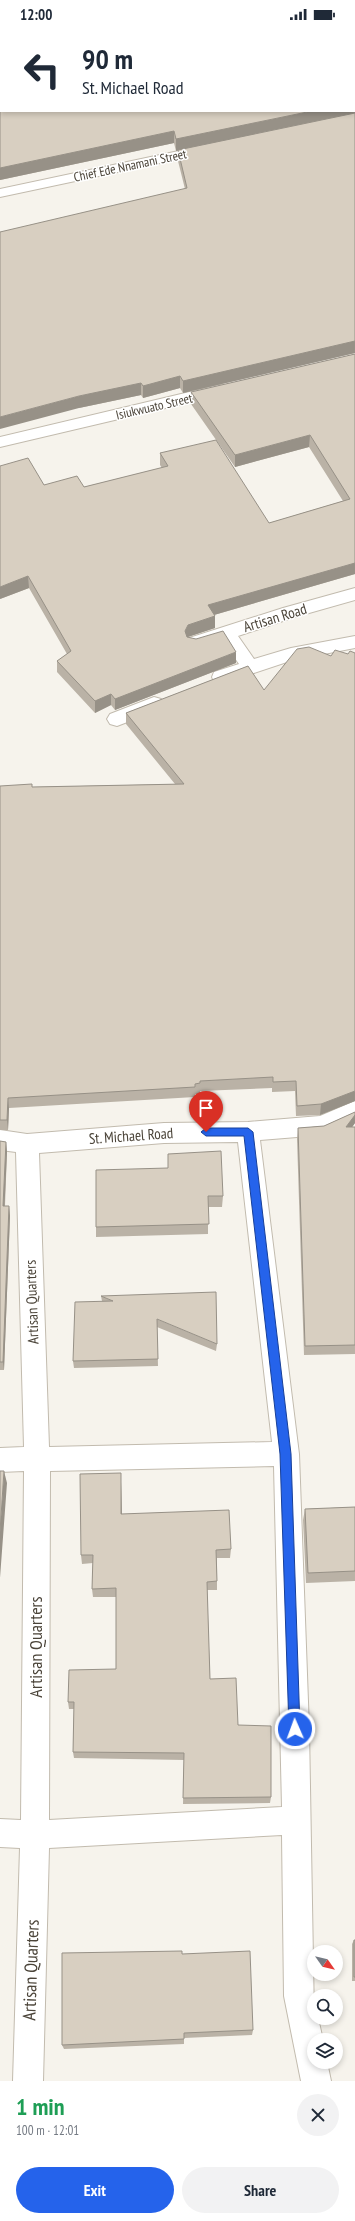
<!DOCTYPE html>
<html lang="en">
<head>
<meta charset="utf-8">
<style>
	body { margin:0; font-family:"PT Sans Narrow",sans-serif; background:#f2f2f3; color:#1f2937; height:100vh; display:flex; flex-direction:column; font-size:15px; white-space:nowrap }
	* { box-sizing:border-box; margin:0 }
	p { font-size:13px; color:#747a83 }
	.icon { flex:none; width:22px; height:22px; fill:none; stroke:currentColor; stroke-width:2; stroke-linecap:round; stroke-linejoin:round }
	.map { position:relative; height:2053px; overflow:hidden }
	.drawer { display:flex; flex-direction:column; background:#fff; flex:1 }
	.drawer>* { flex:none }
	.guide { position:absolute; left:0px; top:0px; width:355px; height:84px; box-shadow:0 2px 6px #0003; background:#fff; color:#1f2937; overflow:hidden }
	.needle { width:26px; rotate:124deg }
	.fabs { position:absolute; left:307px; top:1917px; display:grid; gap:8px }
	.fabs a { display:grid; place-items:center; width:36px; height:36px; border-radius:50%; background:#fff; box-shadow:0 2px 6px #0003; font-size:20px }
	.pin { position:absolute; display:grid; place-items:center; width:34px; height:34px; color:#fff; margin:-41px -17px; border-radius:50% 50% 50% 0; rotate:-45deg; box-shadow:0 0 4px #0007 }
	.pin .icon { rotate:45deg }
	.me { position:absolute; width:44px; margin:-22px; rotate:358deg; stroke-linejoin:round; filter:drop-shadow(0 0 3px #0008) }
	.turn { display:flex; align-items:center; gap:14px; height:84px; padding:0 16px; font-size:18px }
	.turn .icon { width:52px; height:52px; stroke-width:2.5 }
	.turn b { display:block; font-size:28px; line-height:34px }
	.round { display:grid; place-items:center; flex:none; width:42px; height:42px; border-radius:21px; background:#f2f2f3 }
	.overview { display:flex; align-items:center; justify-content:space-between; height:68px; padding:0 16px }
	h1 { font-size:24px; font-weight:600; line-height:30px; color:#1e9e55 }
	.button { display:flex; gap:8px; margin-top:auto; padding:8px 16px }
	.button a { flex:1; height:46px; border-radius:24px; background:#2563eb; color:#fff; font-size:16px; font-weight:600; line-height:46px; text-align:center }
	.button a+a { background:#f2f2f3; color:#1f2937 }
	.status { display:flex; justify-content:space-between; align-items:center; height:28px; padding:0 20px; background:#fff; direction:ltr }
	.status svg { height:11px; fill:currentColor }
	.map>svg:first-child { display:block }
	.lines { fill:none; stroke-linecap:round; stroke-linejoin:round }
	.minor-casing { stroke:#c2bbae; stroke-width:2 }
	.minor { fill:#fff; fill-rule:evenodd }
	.wall { fill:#bab2a6 }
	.shaded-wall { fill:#979187 }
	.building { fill:#d8cfc1; stroke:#979187 }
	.route { fill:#2563eb; stroke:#184099 }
	.labels { text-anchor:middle; stroke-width:3; stroke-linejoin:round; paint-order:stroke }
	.far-street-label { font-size:13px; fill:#4b4439; stroke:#fff }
	.street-label { font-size:15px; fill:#4b4439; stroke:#fff }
	.near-street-label { font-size:18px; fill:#4b4439; stroke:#fff }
</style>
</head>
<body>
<div class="status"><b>12:00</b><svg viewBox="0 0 49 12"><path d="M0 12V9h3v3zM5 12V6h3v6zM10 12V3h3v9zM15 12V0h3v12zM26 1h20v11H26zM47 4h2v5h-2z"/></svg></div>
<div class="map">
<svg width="355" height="2053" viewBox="0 0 355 2053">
	<rect width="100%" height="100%" fill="#f6f3ec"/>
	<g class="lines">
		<defs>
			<path id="minor" d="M207,117L214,121L212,124L0,169V161Z
				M219,357L225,358L227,362L225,366L0,419V409Z
				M355,560V572L295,589L238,608L254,631L291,620L355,608V620L293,632L221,656L214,654L212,649L214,644L239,636L223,613L196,621L189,620L187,615L189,610L283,580Z
				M154,669L161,671L164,676L161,681L117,698L110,696L107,691L110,686Z
				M355,1073V1092L322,1107L260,1112L299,1426L309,1701L314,1990H318L323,2012H314V2034H327L331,2053H301L284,1968L282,1807L49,1820L43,2053H13L20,1820L0,1819V1791L21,1792L24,1443L0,1444V1420L24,1419L16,1124L0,1122V1102L27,1106L164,1095L248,1094L320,1088ZM238,1114L272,1414L49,1419L39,1125L164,1115ZM274,1438L282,1779L49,1792L50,1443Z"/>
		</defs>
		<use href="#minor" class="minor-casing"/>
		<use href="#minor" class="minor"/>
	</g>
	<path class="wall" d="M116,0H355V325L183,365L180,360L143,370L141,367L79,380L185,161L178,133V122L176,123L174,115L0,152V54L354,1H117Z
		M355,326V546L214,587L215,588V600L187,609L236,635L115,682L111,677L95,685L57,644V633L67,626L29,560L0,571L44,457L84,459L162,440L160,437V425L269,495L343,473L309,419L235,439L191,376V364Z
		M248,638L355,1073L320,1087L296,1088L295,1063L272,1064V1060L200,1063V1066H195V1069L9,1080L8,1102H0V758L32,759L175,756L126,696V685Z
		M355,1084V1095L352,1099H355V1326L304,1327L297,1111L298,1100L324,1098Z
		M0,1113L6,1114L7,1124L5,1178H9L10,1188L4,1342H0Z
		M168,1140L223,1168L222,1179H208V1206L96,1209V1199Z
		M101,1268L217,1316L216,1323L157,1299L158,1338L74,1340L73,1333L102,1273Z
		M121,1454L122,1486L231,1521L230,1530H217V1562H207L210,1651L238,1697L271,1769L270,1775L183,1776L184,1732L74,1730L73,1724L74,1681H69L68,1674L116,1641V1569H93L92,1561L93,1535L82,1536L81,1527Z
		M355,1479V1553L306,1555L303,1492L305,1481Z
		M354,1912H355V1953H352V1916Z
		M182,1926L253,2002L252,2007L184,2010V2016L64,2021L62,2017Z"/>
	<path class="shaded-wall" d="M354,74H355V86L176,123V111L312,83H354Z
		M174,103V115L0,152V140Z
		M355,313V325L183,365V353Z
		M180,348V360L143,370V358Z
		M141,355V367L79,380L0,401V389L79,368Z
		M310,407L309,419L235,439V427Z
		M355,535V546L207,589L208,577Z
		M28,548L29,560L0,571V559Z
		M215,588V600L188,609L185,614V603L188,597Z
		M236,624V635L115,682V671Z
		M111,666V677L95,685V673Z
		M355,1063V1073L320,1087L321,1076Z
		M8,1070L9,1080L8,1102L7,1092Z
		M355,1087V1095L345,1109L346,1099Z
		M6,1114L7,1124L4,1188L3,1178Z
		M9,1178L10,1188L4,1342L3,1334Z
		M4,1443L7,1455L0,1550V1504Z
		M121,1445V1454L122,1495L121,1486Z"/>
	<path class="building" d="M125,0H355V74H354V1H126Z
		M0,54H1V83H312L176,111L174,103L0,140Z
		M355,85V313L183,353L180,348L143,358L141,355L79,368L0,389V204L187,160L178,122Z
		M355,326V535L208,577L215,588L188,597L185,603L187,609L196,611L223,603L236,624L115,671L111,666L95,673L57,633L71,623L28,548L0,559V438L28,430L44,457L77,448L84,459L168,438L160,425L216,412L269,495L350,471L310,407L235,427L191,364Z
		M309,619L331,628L335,622L348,626L350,623L355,625V1063L321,1076L297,1078L296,1053L273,1054V1049L200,1053V1055L195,1056V1059L8,1070L7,1092H0V758L32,756V759L184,756L126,685L248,638L264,662L297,621Z
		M355,1084V1087L346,1099H355V1317L305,1318L298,1100L324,1098Z
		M0,1113L6,1114L3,1178H9L3,1334H0Z
		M221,1123L223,1168H208L209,1196L96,1199V1142L168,1140V1126Z
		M216,1264L217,1316L157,1291L158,1331L73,1333L75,1274L113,1273L101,1268Z
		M0,1443H4L0,1504Z
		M121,1445V1486L229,1482L231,1521L216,1522L217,1553L207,1554L210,1651L236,1650L238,1697L271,1698V1769L183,1770L184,1725L73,1724L74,1674H68L69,1642L116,1641V1560L92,1561L93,1527H81L80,1446Z
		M355,1479V1543L308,1545L305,1481Z
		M354,1912H355V1949H354Z
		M182,1923V1926L250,1923L253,2002L184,2005V2011L62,2017V1925Z"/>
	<path class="route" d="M206,1100H248L253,1104L291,1426L300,1701L299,1705L295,1707L291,1705L289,1701L280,1426L244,1108H206L201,1104Z"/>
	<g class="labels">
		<g class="far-street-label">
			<text transform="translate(130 137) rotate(-12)" y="5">Chief Ede Nnamani Street</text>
			<text transform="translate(154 378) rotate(-13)" y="5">Isiukwuato Street</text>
		</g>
		<g class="street-label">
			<text transform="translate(275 590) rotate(-17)" y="5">Artisan Road</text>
			<text transform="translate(131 1108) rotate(-4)" y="5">St. Michael Road</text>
			<text transform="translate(32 1274) rotate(-92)" y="5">Artisan Quarters</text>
		</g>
		<g class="near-street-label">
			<text transform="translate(36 1619) rotate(-90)" y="6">Artisan Quarters</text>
			<text transform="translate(31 1942) rotate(-88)" y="6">Artisan Quarters</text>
		</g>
	</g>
</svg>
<div class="fabs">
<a><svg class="needle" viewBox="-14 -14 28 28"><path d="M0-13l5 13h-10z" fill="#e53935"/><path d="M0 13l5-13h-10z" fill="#747a83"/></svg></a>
<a><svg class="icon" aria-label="search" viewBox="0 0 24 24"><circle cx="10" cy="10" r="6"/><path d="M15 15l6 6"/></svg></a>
<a><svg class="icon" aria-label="layers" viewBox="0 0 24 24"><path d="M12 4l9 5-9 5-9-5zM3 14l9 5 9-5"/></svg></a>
</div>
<div class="pin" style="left:206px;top:1104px;background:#d93025"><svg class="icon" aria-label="arrive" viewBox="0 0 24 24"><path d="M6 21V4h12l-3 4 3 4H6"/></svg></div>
<svg class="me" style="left:295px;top:1701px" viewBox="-20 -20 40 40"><circle r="17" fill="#2563eb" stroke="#fff" stroke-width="3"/><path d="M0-11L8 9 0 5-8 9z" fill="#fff"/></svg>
<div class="guide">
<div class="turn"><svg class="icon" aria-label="left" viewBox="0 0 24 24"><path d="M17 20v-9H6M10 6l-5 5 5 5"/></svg><div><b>90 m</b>St. Michael Road</div></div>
</div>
</div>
<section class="drawer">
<div class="overview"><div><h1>1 min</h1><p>100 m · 12:01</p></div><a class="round"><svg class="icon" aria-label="close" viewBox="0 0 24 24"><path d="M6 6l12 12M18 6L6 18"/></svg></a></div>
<div class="button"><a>Exit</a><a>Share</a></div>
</section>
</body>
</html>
